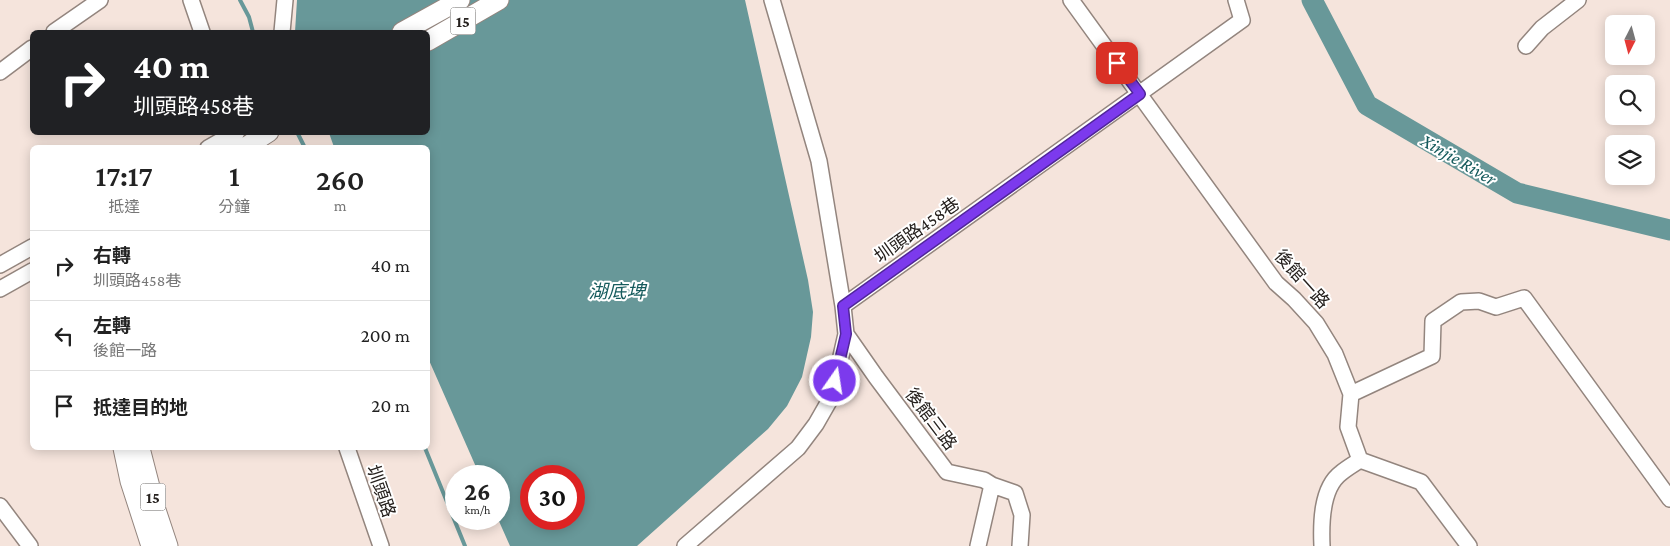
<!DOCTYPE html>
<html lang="zh-TW">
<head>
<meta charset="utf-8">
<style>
	body { margin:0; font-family:"Crimson Pro","Noto Sans TC",serif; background:#f6f6f6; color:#222; height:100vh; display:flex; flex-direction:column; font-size:19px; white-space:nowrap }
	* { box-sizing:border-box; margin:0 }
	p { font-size:16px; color:#767676 }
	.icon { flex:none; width:28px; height:28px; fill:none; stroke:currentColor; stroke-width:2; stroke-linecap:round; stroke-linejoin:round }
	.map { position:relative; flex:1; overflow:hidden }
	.details { position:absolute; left:30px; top:145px; width:400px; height:305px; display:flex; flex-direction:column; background:#fff; border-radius:8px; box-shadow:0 2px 12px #0003 }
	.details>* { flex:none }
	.guide { position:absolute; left:30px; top:30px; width:400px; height:105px; border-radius:8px; box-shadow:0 2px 12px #0003; background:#202124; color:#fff; overflow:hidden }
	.needle { width:32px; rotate:186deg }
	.buttons { position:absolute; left:1605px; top:15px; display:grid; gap:10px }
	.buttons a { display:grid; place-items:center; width:50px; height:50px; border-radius:8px; background:#fff; box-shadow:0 2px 12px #0003; font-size:25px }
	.speed { position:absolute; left:445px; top:465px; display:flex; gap:10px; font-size:25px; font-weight:700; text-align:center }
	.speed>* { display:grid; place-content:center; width:65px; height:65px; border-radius:50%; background:#fff; box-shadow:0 2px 12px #0003; line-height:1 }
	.speed small { font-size:12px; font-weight:400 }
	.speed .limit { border:8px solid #d22; background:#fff; color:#111 }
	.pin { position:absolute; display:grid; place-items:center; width:42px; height:42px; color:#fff; margin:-21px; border-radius:10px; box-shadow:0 2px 8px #0006 }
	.me { position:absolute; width:55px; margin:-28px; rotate:13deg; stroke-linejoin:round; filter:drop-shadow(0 0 4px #0008) }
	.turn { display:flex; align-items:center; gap:18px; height:105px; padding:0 20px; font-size:22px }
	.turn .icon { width:65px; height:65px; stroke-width:2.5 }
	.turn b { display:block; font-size:35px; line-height:42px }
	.eta { display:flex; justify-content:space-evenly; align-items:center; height:85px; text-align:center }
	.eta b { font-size:30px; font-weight:600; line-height:35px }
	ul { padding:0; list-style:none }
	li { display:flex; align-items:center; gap:15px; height:70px; padding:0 20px; border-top:1px solid #e0e0e0 }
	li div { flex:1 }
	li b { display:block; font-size:19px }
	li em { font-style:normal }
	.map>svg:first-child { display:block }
	.water { fill:#689899; fill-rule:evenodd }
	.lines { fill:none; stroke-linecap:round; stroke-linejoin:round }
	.stream { stroke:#689899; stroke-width:4 }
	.river { stroke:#689899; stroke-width:21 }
	.minor-casing { stroke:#93857e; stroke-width:18 }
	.major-casing { stroke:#93857e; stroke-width:21 }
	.minor { stroke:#fff; stroke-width:15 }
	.major { stroke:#fff; stroke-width:19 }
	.route-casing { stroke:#51269a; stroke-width:12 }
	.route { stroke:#7c3aed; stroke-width:9 }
	.labels { text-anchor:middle; stroke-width:4; stroke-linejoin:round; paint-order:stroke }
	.shield { fill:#fff; stroke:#676462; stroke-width:1 }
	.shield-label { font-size:16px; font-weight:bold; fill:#26211e }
	.street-label { font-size:18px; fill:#26211e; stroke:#fff }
	.water-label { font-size:19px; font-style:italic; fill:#165b5d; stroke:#fff }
</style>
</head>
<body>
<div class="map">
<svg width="1670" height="546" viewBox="0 0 1670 546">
	<rect width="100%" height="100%" fill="#f5e4dc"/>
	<path class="water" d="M297,0H745L808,280L813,312L811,337L802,377L787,406L768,429L637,546H510L498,519L499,476H480L428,358V148L334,147L329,133L428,132V32H295ZM531,476H574V519H531Z"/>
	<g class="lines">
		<path class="stream" d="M240,0L249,17L253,32
			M297,132L305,148
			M425,448L465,546"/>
		<path class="river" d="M1312,0L1367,105L1517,193L1670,230"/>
		<defs>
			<path id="minor" d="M191,0L202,32
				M772,0L819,161L843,306
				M1071,0L1276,283L1294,299L1316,323L1335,354L1351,394L1348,427L1360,460L1421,482L1469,546
				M54,32L100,0
				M282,32L285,0
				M1526,46L1542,28L1578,0
				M0,72L32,48
				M208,148L229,136
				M0,265L32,247
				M0,289L32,271
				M846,334L876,377L947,472L984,480L992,485L1015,493L1022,515L1020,546
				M1351,394L1432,356L1433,321L1461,302L1479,301L1496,307L1524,298L1670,499
				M347,448L381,546
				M0,506L30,546
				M685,546L798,448L816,424L832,396L846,334L843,306L1242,20L1236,0
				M978,546L992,485
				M1322,546C1321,524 1321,488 1341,473C1347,468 1354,464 1360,460"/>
			<path id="major" d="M402,32L460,0
				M428,41L499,0
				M220,148L235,132
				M244,148L269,132
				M123,448L130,481L151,546
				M140,448L156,510L168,546"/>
		</defs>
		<use href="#minor" class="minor-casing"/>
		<use href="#major" class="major-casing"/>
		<use href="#minor" class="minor"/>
		<use href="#major" class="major"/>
	</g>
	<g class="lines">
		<defs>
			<path id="route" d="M835,381L846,334L843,306L1140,94L1117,63"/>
		</defs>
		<use href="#route" class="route-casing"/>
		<use href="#route" class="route"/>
	</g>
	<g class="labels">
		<g class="shield">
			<rect x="450.5" y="7.5" width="25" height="27" rx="4"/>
			<rect x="140.5" y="483.5" width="25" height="27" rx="4"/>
		</g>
		<g class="shield-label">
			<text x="463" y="27">15</text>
			<text x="153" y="503">15</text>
		</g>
		<g class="street-label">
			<text transform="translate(917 230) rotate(-35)" y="6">圳頭路458巷</text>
			<text transform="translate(1302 279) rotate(48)" y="6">後館一路</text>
			<text transform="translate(931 419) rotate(53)" y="6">後館三路</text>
			<text transform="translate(381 491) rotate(71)" y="6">圳頭路</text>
		</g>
		<g class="water-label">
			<text transform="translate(1459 159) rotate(30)" y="7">Xinjie River</text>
			<text x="617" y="298">湖底埤</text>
		</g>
	</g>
</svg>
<div class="buttons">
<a><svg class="needle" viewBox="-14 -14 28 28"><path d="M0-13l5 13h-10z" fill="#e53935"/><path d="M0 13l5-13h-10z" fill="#767676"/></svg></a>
<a><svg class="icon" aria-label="search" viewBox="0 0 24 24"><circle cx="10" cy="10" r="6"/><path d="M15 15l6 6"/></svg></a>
<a><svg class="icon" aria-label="layers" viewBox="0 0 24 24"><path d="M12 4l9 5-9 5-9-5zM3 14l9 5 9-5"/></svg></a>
</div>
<div class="speed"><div>26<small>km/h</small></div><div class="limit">30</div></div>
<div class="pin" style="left:1117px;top:63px;background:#d93025"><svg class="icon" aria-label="arrive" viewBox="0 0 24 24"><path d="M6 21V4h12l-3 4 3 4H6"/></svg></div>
<svg class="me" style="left:835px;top:381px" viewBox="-20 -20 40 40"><circle r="17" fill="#7c3aed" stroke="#fff" stroke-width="3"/><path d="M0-11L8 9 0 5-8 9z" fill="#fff"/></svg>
<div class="guide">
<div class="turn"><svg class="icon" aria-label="right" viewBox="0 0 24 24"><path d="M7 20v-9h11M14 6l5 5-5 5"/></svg><div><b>40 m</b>圳頭路458巷</div></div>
</div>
<section class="details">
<div class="eta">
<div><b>17:17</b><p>抵達</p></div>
<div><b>1</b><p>分鐘</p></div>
<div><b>260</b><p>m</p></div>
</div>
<ul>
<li><svg class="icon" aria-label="right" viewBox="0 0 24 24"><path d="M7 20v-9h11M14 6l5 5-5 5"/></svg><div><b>右轉</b><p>圳頭路458巷</p></div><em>40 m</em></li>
<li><svg class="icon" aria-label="left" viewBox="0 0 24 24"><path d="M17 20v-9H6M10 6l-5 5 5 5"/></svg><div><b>左轉</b><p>後館一路</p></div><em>200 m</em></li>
<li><svg class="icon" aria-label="arrive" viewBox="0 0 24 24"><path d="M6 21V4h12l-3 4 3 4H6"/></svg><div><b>抵達目的地</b></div><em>20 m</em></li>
</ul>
</section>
</div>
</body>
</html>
